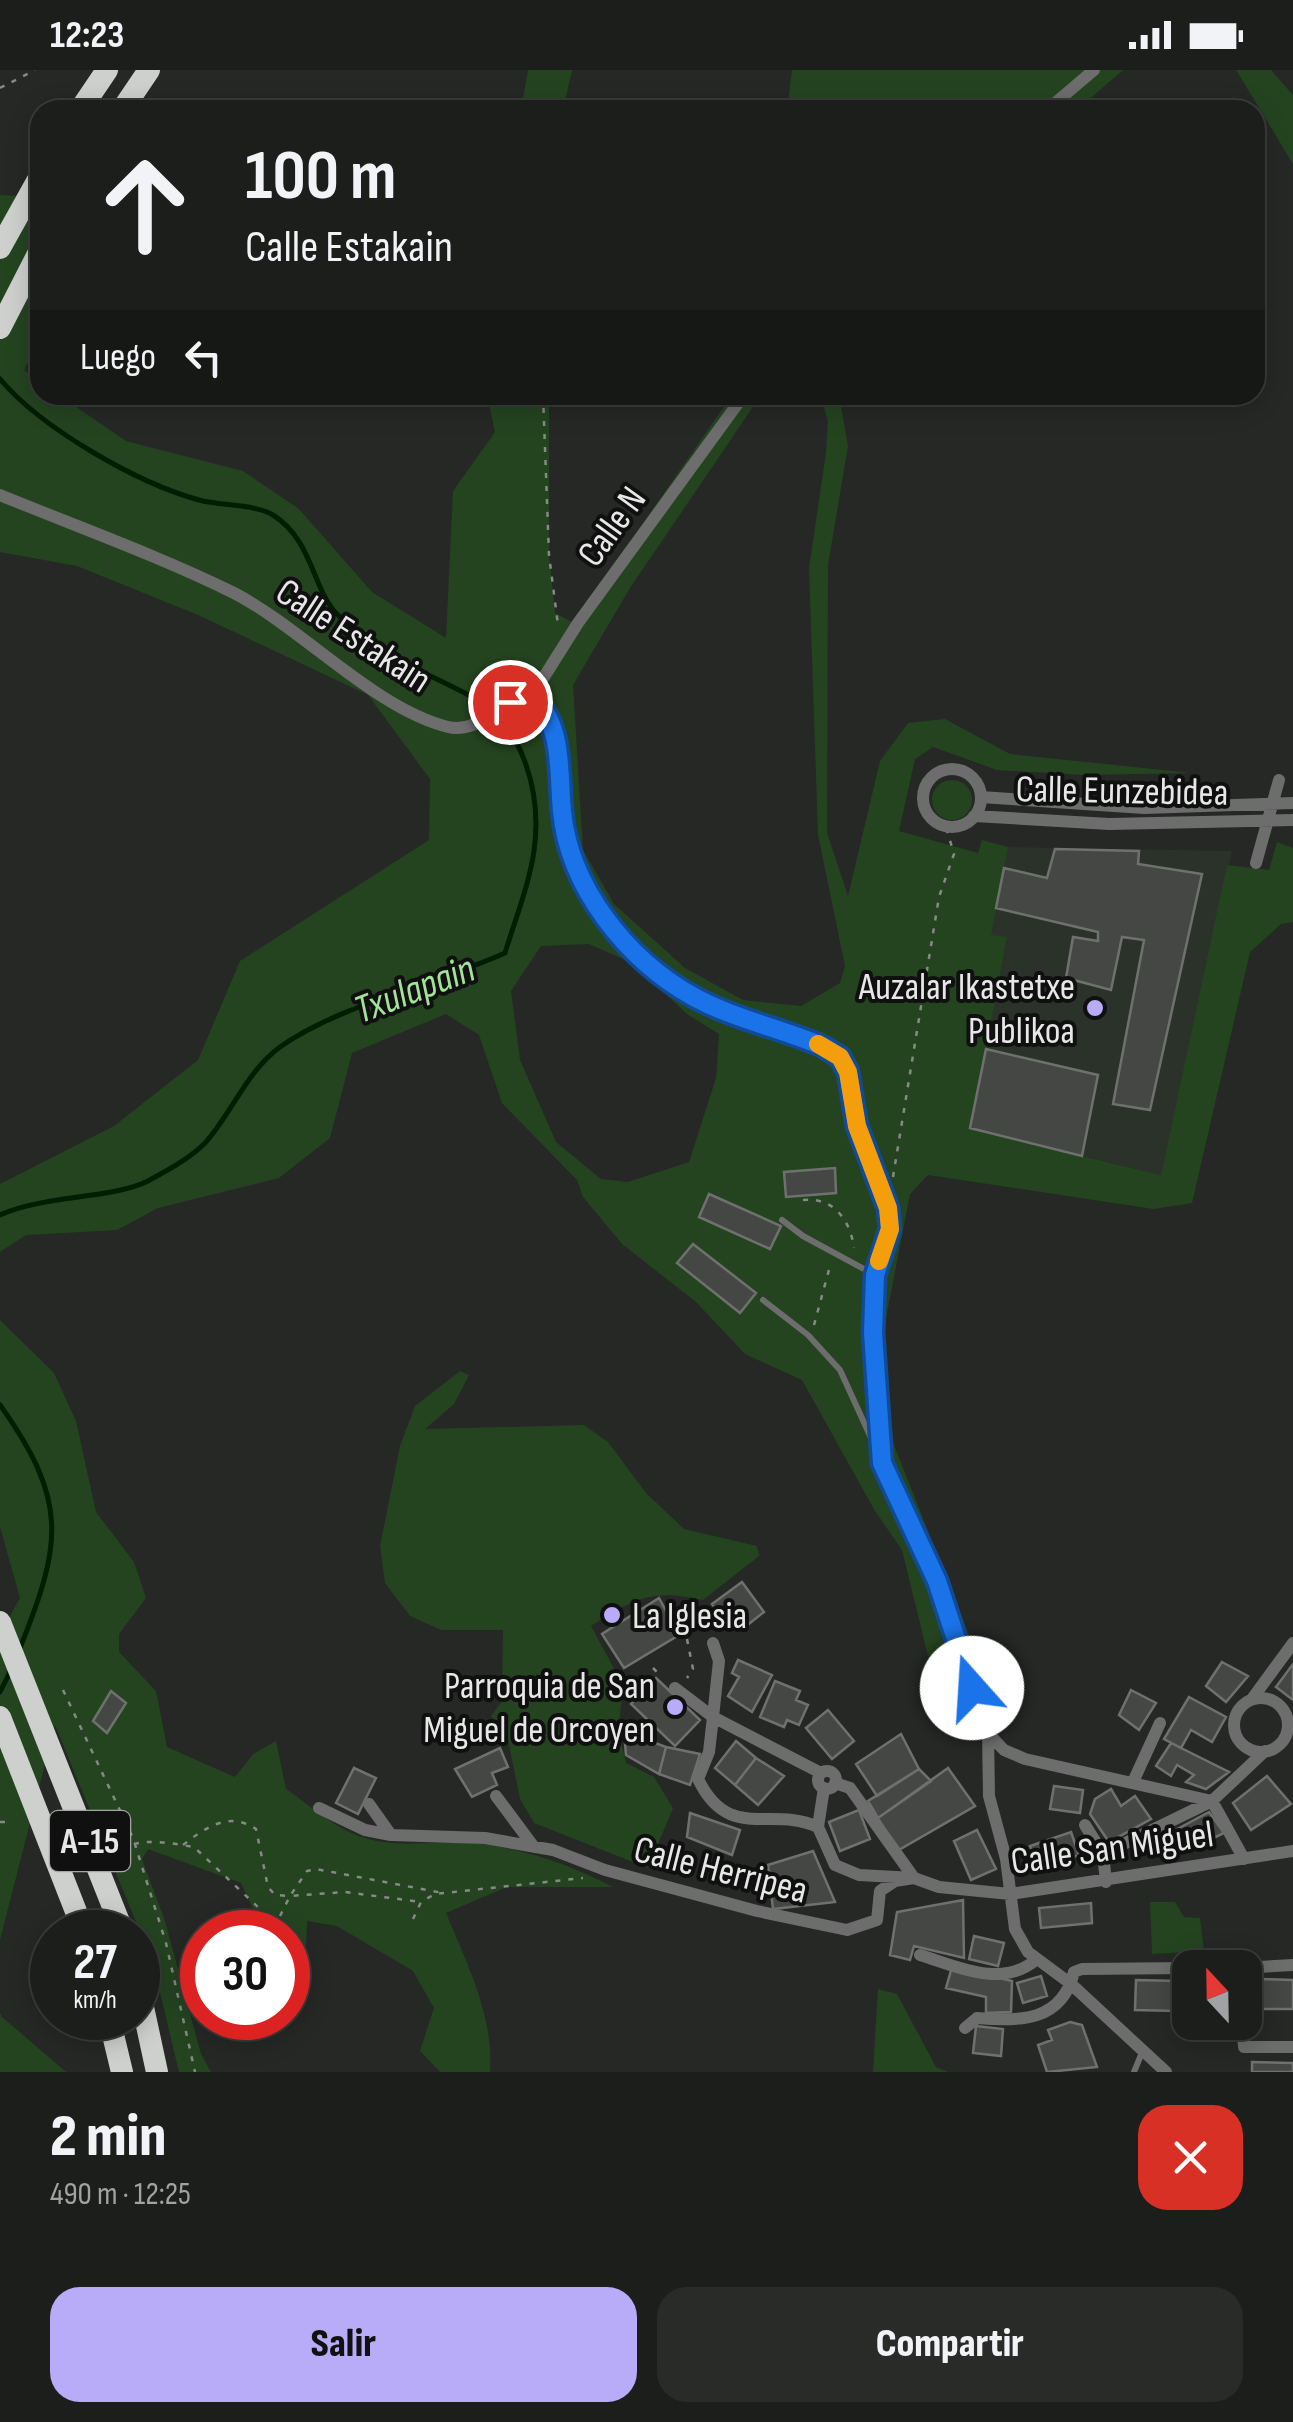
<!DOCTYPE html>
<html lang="es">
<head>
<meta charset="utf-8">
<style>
	body { margin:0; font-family:"Sofia Sans Condensed",sans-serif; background:#292b29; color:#f1f3f6; height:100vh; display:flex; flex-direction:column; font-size:38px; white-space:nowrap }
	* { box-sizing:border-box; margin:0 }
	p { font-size:32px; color:#a0a2a3 }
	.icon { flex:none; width:55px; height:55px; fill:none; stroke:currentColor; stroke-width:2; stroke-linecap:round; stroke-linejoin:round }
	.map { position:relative; height:2002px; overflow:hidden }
	.details { display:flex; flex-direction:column; background:#1c1e1c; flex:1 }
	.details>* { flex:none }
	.top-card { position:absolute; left:30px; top:30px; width:1235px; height:305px; border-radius:30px; box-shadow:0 5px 25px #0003,0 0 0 2px #3a3c3b; background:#1c1e1c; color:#f1f3f6; overflow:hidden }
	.needle { width:65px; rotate:338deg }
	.controls { position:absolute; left:1172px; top:1880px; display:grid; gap:20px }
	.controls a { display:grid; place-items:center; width:90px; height:90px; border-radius:20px; background:#1c1e1c; box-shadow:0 5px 25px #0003,0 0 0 2px #3a3c3b; font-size:50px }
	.speed { position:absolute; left:30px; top:1840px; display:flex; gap:20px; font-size:50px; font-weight:700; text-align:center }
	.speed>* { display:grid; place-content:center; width:130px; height:130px; border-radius:50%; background:#1c1e1c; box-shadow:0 5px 25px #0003,0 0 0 2px #3a3c3b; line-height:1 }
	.speed small { font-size:25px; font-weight:400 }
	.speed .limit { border:15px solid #d22; background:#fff; color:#111 }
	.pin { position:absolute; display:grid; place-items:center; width:85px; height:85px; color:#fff; margin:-42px; border:5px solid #fff; border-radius:50%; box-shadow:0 2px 10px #0007 }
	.me { position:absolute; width:110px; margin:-55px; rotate:341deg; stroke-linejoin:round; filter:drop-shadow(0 0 8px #0008) }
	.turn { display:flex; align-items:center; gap:35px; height:210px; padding:0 50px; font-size:45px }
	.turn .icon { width:130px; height:130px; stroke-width:2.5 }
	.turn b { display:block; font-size:70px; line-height:85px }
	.then { display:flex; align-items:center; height:95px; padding:0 50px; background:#0003; gap:20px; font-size:38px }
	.round { display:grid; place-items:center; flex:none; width:105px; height:105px; border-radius:30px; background:#292b29 }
	.head { display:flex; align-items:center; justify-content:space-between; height:170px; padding:0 50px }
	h1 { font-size:60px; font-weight:800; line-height:75px }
	.button { display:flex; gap:20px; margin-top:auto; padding:20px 50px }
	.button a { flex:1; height:115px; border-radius:30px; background:#b8abf7; color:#111; font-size:40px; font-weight:800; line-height:115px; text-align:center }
	.button a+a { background:#292b29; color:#f1f3f6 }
	.status { display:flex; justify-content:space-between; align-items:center; height:70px; padding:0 50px; background:#1c1e1c; direction:ltr }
	.status svg { height:28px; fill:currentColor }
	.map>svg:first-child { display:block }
	.built { fill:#2b322a }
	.green { fill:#244420; fill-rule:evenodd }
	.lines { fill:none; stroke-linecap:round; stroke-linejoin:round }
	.stream { stroke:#001e00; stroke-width:5 }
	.building { fill:#454744; stroke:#6e716d; stroke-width:2.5 }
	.path { stroke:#878987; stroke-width:2.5; stroke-dasharray:5 8; stroke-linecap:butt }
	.lane { stroke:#6c6d6c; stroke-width:6 }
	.street { stroke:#6c6d6c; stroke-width:12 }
	.highway { stroke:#cdd0cc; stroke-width:22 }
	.route-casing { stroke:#114b97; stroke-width:25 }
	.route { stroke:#1a73e8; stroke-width:18 }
	.slow { stroke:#f59e0b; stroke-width:18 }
	.poi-dot { fill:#b8abf7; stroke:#0f100f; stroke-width:4 }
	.labels { text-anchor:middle; stroke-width:8; stroke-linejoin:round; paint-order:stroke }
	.shield { fill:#0f100f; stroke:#a6a6a6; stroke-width:2.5 }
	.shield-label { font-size:35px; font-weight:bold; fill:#e6e7e6 }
	.street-label { font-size:38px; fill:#e6e7e6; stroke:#0f100f }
	.poi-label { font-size:38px; fill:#e6e7e6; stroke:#0f100f; text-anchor:end }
	.water-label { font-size:40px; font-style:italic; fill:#a1e397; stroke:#0f100f }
</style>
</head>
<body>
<div class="status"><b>12:23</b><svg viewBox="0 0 49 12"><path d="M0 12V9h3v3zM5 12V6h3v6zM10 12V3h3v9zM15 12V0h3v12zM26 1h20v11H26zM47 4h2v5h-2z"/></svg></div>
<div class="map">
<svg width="1293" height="2002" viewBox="0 0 1293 2002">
	<rect width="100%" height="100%" fill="#252825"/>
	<path class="built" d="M1008,777L1232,781L1161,1105L970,1058L1007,868L990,866Z"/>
	<path class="green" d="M528,0H572L563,40H521Z
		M792,0H1123L1077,40H787Z
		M1236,0H1271L1293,25V94Z
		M0,125L40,127V268L24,300L40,312V325H59L126,371L243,401L299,439L372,522L446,568L453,421L495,362L487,325H549V485L555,543L574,553L732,325H761L630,518L573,615L583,780L614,834L685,898L743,930L801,936L840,913L845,896L818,765L809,498L826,383L828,351L820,325H839L848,376L828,495L827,763L848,826L880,691L908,653L945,649L1010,684L1191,703L1082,705L997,700L933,677L915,689L899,761L978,783L982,770L1008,777L991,865L1007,867L971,1059L1161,1105L1227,795L1269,800L1277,772L1293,778V852L1281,854L1250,882L1192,1133L1154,1139L928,1105L910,1124L882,1269L894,1375L998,1638L950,1627L928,1586L902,1480L875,1441L802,1310L745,1284L696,1232L622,1174L583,1127L577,1110L502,1033L479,965L446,944L352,983L330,1068L279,1108L158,1138L117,1160L26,1165L0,1182V1114L114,1056L198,990L240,891L429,770L430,709L368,625L198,545L77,496L0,482ZM589,874L632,893L687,944L719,964L716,1008L689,1092L628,1112L601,1109L556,1072L520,990L511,921L541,876Z
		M932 730a20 20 0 1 1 40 0a20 20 0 1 1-40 0Z
		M0,1250L54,1303L76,1351L96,1442L134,1492L146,1528L119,1564V1582L156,1621L167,1677L235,1707L253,1684L276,1671L286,1719C311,1736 335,1759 365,1768C400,1779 437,1770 473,1773C523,1778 569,1794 613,1817H507L446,1843C467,1894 494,1946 490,2002H440L420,1981L434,1938L413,1901L337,1856L307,1851L304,1934L288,1909V1862H264L241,1813L148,1779L142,1789L165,1851L201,1984L211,2002H179L153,1893L55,1655L0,1870V1564L20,1528L0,1457Z
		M460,1301L469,1305L454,1334L425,1359L584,1355L608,1372L646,1423L684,1459L757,1476L759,1486L703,1530C652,1518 633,1529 591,1556L619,1608L622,1629L618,1659L626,1693L654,1707L673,1738L648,1798L534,1753L520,1729L508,1670L491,1646L502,1631L503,1560H441L410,1546L385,1513L380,1476L400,1376L415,1336Z
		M1150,1832H1175L1184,1847L1200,1848L1204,1881L1152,1884Z
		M878,1919L897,1924L936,1997L948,2002H873Z
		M0,1943L2,1947L66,2002H0Z"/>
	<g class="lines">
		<path class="stream" d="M0,309C41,358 137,413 199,430C221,436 255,434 273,445C314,471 312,521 339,546C387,592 419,598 474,628C524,656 542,725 534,781C529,815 515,850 505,883C436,914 339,935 280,977C246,1002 232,1043 205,1073C189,1089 168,1100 148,1111C112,1129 44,1125 0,1145
			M0,1335C69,1432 62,1473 20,1578
			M0,1622L10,1602"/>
	</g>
	<path class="building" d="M1055,779L1139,781L1138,794L1202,804L1150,1040L1113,1034L1144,870L1122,867L1111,920L1066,908L1073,867L1098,871V862L996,838L1004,798L1047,808Z
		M986,979L1098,1005L1082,1086L970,1058Z
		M835,1098L836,1123L786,1127L784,1102Z
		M709,1124L781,1156L770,1179L699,1147Z
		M693,1174L756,1223L740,1243L677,1193Z
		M742,1512L764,1542L745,1557L737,1547L727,1554L712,1534Z
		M659,1528L679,1565L624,1598L602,1564Z
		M738,1590L772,1605L752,1642L728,1626L739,1607L732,1603Z
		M1222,1592L1248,1606L1226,1632L1206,1616Z
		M1293,1594V1630L1276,1617Z
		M656,1608L700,1650L675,1676L631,1634Z
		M775,1611L800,1621L796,1630L808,1635L799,1655L787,1650L784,1657L760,1647Z
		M1131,1620L1156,1633L1139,1660L1119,1645Z
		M111,1621L126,1633L107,1663L93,1651Z
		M1189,1627L1226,1647L1212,1672L1191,1660L1181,1678L1164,1669Z
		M828,1640L854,1671L832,1689L806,1658Z
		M624,1661L666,1677L659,1704L626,1685Z
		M901,1664L919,1699L877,1726L856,1694Z
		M736,1671L756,1688L735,1715L715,1698Z
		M1171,1673L1229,1702L1206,1719L1186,1712L1194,1705L1177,1695L1171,1706L1156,1696Z
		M666,1677L700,1684L690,1715L659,1704Z
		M500,1678L508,1697L492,1703L497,1715L472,1727L455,1699Z
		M756,1688L784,1706L758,1735L735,1715Z
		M354,1698L376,1708L358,1744L336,1733Z
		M948,1698L975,1736L897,1781L878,1748Z
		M919,1699L931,1711L878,1748L868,1731Z
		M1267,1706L1291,1734L1251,1760L1233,1733Z
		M1054,1716L1083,1720L1080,1743L1050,1739Z
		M1111,1719L1121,1736L1135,1726L1151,1749L1109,1772L1090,1744L1095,1729Z
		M859,1740L870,1769L840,1781L829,1752Z
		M1209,1742L1224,1763L1195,1777L1147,1785L1142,1778Z
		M690,1743L740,1760L732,1785L687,1767Z
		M977,1760L996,1799L971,1810L954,1771Z
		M1071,1762L1079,1785L1038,1799L1030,1776Z
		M813,1781L835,1832L773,1839L768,1795Z
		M963,1830L964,1888L914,1876L910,1890L890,1885L897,1842Z
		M1091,1833L1092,1853L1041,1858L1039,1838Z
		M974,1866L1004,1873L998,1896L969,1889Z
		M952,1897L1012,1911L1011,1942L986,1943V1927L946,1918Z
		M1041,1906L1047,1926L1023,1933L1017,1913Z
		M1260,1909L1293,1910V1939H1259Z
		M1136,1910L1178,1911L1177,1941L1135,1940Z
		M1070,1952L1082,1955L1097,1997L1047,2002L1038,1975L1052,1970L1048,1960Z
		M976,1956L1003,1959L1001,1986L973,1983Z
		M1252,1992L1293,1993V2002H1252Z"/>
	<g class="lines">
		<path class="path" d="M0,18L35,0
			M543,325L549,485L558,555
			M893,1107L939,827L954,784L946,757
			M803,1130C833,1127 850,1149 854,1178
			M814,1255L830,1196
			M687,1569L693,1599L687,1608
			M653,1598L662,1607
			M63,1620L133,1768L166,1873L195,2002
			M0,1752H6
			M134,1774C152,1769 175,1774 194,1777L276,1854L290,1826L345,1822L421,1832
			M183,1775C206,1757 229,1741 256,1759L268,1817L275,1825L290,1826L307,1801L316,1799L443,1823
			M413,1849L421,1832L435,1824L583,1808"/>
		<path class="lane" d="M782,1150L803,1166L875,1205
			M763,1230L808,1265L840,1300L877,1381
			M1134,2002L1143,1980"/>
		<path class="street" d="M1047,40L1094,0
			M0,425C78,457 159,486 234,523C302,558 375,639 448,657C477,664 504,633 532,626L552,652L557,673L566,773L575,804L606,849L655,899L693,926L822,976L839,987L848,1002L857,1056L888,1138L890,1159L875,1205L873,1263L882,1393L937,1511L988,1663L989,1726L1006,1789L1015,1859L1028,1882L1071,1914L1166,2002
			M532,626L578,553L744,325
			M923 728a29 29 0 1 1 58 0a29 29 0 1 1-58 0Z
			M981,727L1144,738L1293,733
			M974,746L1109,754L1293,750
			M1256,793L1279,710
			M713,1573L719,1591L713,1647L821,1703
			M675,1618L713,1647L709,1682L698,1709C729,1773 771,1735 818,1757L835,1795L859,1805L914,1808L939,1817L1010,1824L1293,1781
			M1234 1655a27 27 0 1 1 54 0a27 27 0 1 1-54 0Z
			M1252,1629L1293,1573
			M988,1663L1004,1680L1025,1689L1212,1731L1265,1681
			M818 1710a9 9 0 1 1 18 0a9 9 0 1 1-18 0Z
			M1133,1712L1160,1653
			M496,1726L534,1777
			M369,1734L391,1765L485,1768L553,1780L605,1800L757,1841L847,1860L877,1850L880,1821L895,1811L914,1808L850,1718L835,1713
			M319,1738L365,1760L391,1765
			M1085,1755L1103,1784
			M818,1757L824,1718
			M1106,1812L1103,1784L1212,1731L1244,1789
			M920,1885C959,1897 1002,1919 1037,1889
			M1241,1898L1293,1895
			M1242,1952L1244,1977H1293
			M965,1958L977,1948C1021,1952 1062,1951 1074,1902L1082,1899L1190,1898"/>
		<path class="highway" d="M80,40L107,0
			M122,40L149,0
			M0,178L40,106
			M0,258L40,180
			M0,1552L123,1862
			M0,1647L84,1862
			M138,1914L157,2002
			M109,1948L122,2002"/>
	</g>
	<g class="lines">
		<defs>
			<path id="route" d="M510,632L532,626C564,656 558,701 562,741C569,817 627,890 694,927C734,949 780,958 822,976L840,987L848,1002L857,1056L888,1138L890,1159L875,1205L873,1263L882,1393L937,1511L972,1618"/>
		</defs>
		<use href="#route" class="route-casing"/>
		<use href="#route" class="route"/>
		<path class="slow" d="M818,974L840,987L848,1002L857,1056L888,1138L890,1159L879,1191"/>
	</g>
	<g class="poi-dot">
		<circle cx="1095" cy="938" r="10"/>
		<circle cx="612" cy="1545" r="10"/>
		<circle cx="675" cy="1637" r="10"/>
	</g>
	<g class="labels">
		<rect class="shield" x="50" y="1741" width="80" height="60" rx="8"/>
		<g class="shield-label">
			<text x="90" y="1783">A-15</text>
		</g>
		<g class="street-label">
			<text transform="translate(611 456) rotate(-54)" y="13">Calle N</text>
			<text transform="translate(354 565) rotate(33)" y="13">Calle Estakain</text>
			<text transform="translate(1122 720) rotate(1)" y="13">Calle Eunzebidea</text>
			<text transform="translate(1112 1777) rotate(-8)" y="13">Calle San Miguel</text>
			<text transform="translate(721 1799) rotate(14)" y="13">Calle Herripea</text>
		</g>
		<g class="poi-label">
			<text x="1075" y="929">Auzalar Ikastetxe<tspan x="1075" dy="44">Publikoa</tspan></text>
			<text x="632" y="1558" text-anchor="start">La Iglesia</text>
			<text x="655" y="1628">Parroquia de San<tspan x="655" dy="44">Miguel de Orcoyen</tspan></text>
		</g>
		<g class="water-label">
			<text transform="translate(414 918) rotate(-21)" y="14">Txulapain</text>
		</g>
	</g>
</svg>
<div class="controls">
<a><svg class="needle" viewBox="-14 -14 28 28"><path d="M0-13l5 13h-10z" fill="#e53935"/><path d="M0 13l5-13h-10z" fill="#a0a2a3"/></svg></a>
</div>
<div class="speed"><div>27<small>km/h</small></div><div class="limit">30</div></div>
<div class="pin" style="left:510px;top:632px;background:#d93025"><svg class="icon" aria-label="arrive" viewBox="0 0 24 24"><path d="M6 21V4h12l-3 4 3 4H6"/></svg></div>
<svg class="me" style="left:972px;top:1618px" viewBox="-20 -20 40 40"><circle r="19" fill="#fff"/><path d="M0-13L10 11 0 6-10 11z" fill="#1a73e8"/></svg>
<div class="top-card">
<div class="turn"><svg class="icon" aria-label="ahead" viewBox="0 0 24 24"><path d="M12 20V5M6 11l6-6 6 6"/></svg><div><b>100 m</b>Calle Estakain</div></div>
<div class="then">Luego<svg class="icon" aria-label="left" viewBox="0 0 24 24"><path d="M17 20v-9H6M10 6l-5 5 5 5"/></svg></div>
</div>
</div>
<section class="details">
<div class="head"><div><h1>2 min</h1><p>490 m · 12:25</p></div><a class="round" style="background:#d93025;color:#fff"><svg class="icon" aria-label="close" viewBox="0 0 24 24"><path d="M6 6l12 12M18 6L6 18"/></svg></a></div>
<div class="button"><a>Salir</a><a>Compartir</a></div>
</section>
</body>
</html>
